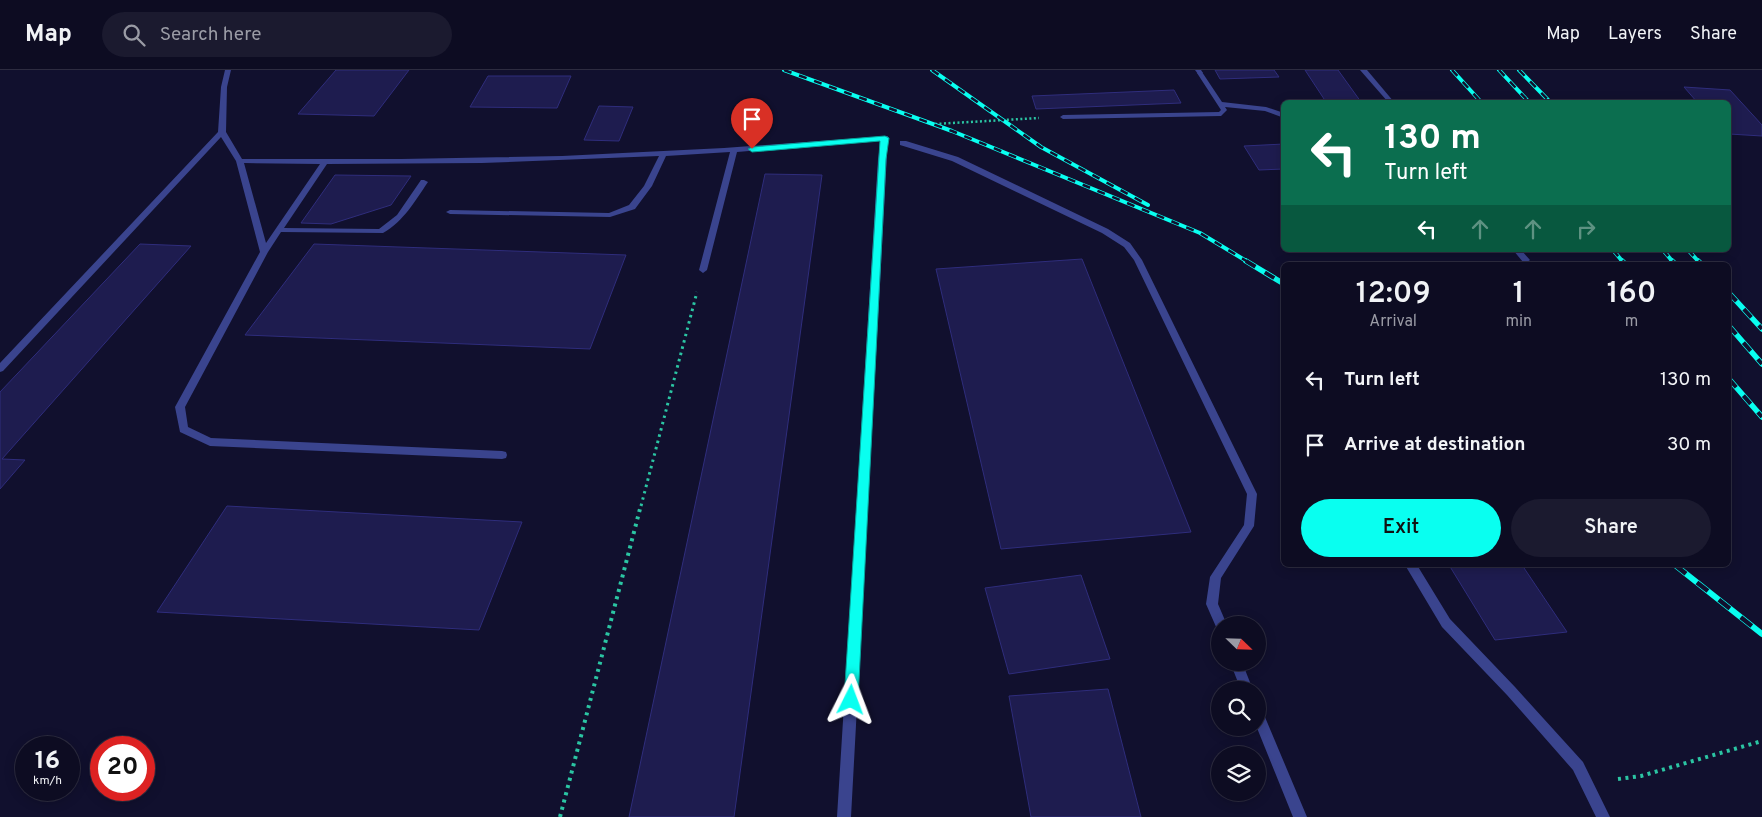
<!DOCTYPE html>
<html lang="en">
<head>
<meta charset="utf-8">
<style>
	body { margin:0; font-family:Overpass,sans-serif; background:#1b1a2f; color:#f1f3f6; height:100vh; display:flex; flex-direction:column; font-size:19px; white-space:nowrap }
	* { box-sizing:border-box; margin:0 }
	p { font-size:16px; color:#9a9ba5 }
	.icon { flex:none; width:28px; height:28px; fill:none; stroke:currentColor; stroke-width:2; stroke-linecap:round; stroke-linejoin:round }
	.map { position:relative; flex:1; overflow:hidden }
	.side { position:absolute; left:1281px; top:192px; width:450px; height:305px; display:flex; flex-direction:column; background:#0d0c22; border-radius:8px; box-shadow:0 2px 12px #0003,0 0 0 1px #2d2c40 }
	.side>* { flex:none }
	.top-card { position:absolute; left:1281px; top:30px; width:450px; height:152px; border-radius:8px; box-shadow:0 2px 12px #0003,0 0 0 1px #2d2c40; background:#0b6e4f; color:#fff; overflow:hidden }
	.needle { width:32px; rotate:113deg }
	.fabs { position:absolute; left:1211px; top:546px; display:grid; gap:10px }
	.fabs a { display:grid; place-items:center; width:55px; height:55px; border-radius:50%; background:#0d0c22; box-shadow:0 2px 12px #0003,0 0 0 1px #2d2c40; font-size:25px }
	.speed { position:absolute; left:15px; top:666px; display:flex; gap:10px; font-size:25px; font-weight:700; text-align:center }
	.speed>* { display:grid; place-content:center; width:65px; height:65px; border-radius:50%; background:#0d0c22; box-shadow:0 2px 12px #0003,0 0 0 1px #2d2c40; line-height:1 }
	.speed small { font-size:12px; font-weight:400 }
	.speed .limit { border:8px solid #d22; background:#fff; color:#111 }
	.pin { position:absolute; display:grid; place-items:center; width:42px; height:42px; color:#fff; margin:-51px -21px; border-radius:50% 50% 50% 0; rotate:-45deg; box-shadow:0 0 5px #0007 }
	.pin .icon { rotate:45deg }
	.me { position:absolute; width:55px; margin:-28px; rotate:3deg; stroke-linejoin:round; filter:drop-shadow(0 0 4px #0008) }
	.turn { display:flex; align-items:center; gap:18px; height:105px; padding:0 20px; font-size:22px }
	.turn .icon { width:65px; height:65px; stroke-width:2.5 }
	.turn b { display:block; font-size:35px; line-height:42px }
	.lanes { display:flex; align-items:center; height:48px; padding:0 20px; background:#0003; justify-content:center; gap:25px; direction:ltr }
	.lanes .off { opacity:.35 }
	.eta { display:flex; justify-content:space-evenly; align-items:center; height:85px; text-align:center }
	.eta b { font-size:30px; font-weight:600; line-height:35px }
	.action { display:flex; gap:10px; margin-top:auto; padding:10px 20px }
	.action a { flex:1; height:58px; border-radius:30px; background:#09fff0; color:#111; font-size:20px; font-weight:600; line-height:58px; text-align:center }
	.action a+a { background:#1b1a2f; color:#f1f3f6 }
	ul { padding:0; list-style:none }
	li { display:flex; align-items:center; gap:15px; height:65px; padding:0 20px }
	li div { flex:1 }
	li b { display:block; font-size:19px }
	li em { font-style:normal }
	header { display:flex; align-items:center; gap:30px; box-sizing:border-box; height:70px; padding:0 25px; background:#0d0c22; border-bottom:1px solid #2d2c40 }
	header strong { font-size:24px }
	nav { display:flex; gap:28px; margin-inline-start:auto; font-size:18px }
	.search { width:350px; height:45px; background:#1b1a2f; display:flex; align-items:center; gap:12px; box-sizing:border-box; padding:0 18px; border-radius:28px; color:#9a9ba5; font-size:19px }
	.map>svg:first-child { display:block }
	.building { fill:#1e1c4f; stroke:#2f2d7c }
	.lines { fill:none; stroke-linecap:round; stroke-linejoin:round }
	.path-far2 { stroke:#2bc5a3; stroke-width:2.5; stroke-dasharray:2 2.5; stroke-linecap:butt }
	.path-far1 { stroke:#2bc5a3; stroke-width:3; stroke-dasharray:2.5 4; stroke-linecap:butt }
	.path { stroke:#2bc5a3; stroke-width:4; stroke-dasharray:3 4.5; stroke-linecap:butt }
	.service { fill:#3a448e; fill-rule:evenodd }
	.minor { fill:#3a448e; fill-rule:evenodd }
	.rail-far2-casing { stroke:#09fff0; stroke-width:4 }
	.rail-far1-casing { stroke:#09fff0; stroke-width:5.5 }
	.rail-casing { stroke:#09fff0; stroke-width:6 }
	.rail-far2 { stroke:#11102e; stroke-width:2.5; stroke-dasharray:8; stroke-linecap:butt }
	.rail-far1 { stroke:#11102e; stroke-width:4; stroke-dasharray:11; stroke-linecap:butt }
	.rail { stroke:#11102e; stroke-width:4.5; stroke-dasharray:14; stroke-linecap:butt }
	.route { fill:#09fff0; stroke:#06a69c }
</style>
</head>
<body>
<header>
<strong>Map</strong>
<div class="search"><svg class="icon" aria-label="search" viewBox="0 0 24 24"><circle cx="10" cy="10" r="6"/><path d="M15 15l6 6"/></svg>Search here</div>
<nav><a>Map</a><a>Layers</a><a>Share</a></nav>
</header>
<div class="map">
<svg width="1762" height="747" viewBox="0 0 1762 747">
	<rect width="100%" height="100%" fill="#11102e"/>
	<path class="building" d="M336,0H409L374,46L298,44Z
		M1215,0H1274L1279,7L1220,9Z
		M1305,0H1338L1361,32H1326Z
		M488,6H571L557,38L470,37Z
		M1684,17L1730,20L1762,55V66L1729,64V32H1697Z
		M1174,20L1181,33L1036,39L1032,26Z
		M599,36L633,37L619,71L584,70Z
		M1284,74V99L1259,100L1244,76Z
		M765,104L822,105L734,747H629Z
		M335,105L411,106L391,135L331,154L301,153Z
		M140,174L191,176L2,389L25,390L0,419V322Z
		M314,174L626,185L590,279L245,265Z
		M1082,189L1191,462L1001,479L936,199Z
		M227,436L522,452L479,560L157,542Z
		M1449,495H1522L1567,562L1495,570Z
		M1081,505L1110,589L1009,604L985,518Z
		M1108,619L1141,747H1031L1009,626Z"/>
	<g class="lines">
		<path class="path-far2" d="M935,54L1039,48"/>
		<path class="path-far1" d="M641,436L697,222"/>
		<path class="path" d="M1618,709L1641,706L1762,671
			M560,747L641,435"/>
		<path class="service" d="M225,0H231L227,17L226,62L242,89H401L562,86L724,78L888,66L851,747H837L878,89L881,70L737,82L707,200L703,203L699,200L730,82L666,86L652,116L635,139L610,147L450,144L446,142L450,140L609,143L629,135L644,116L659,86L482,93L327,94L284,158L379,159L397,145L421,110H424L428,112C415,131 404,151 383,163L281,162L268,182L185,337L188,357L211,368L502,381L506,382L507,385L506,388L502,389L210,376L180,362L175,337L260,182L236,91L221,67L3,301L0,302V293L218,62L221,17ZM244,93L320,94L266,173Z
			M1360,0H1367L1394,32H1388Z
			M1198,2H1202L1222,32L1266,37L1284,43V48L1265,41L1225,37L1227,40L1221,46L1063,49L1060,47L1063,45L1219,42L1221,40L1197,3Z
			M900,71H906L958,87L1108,159L1130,173L1142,190L1257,424L1254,456L1221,508L1218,534L1227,555H1220V560L1217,559L1206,534L1210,507L1244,455L1247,424L1134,190L1124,177L1102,163L952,91L900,75Z
			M1513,180H1521L1530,190L1526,193L1523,192Z
			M1405,495H1417L1450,549L1515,617L1583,692L1610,747H1596L1573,700L1507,625L1442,557Z
			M1230,592H1242L1253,620H1241Z
			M1258,638L1262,640L1307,747H1293L1257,658Z"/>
		<path class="minor" d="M1195,0H1201L1203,3L1198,4Z"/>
		<defs>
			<path id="rail-far2" d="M784,0L952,61L1200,163L1248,192
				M932,0L1041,77L1148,135
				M1452,0L1481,32
				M1499,0L1529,32
				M1519,0L1550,32
				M1613,180L1623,192
				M1663,180L1673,192
				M1688,180L1699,192"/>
			<path id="rail-far1" d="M1246,191L1284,214
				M1622,191L1626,195
				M1672,191L1676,195
				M1698,191L1702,195
				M1729,223L1762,259
				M1729,256L1762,294
				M1729,309L1762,347"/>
			<path id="rail" d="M1675,495L1762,564"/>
		</defs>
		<use href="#rail-far2" class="rail-far2-casing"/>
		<use href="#rail-far1" class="rail-far1-casing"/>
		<use href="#rail" class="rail-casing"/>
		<use href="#rail-far2" class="rail-far2"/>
		<use href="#rail-far1" class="rail-far1"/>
		<use href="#rail" class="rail"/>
	</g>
	<path class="route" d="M885,66L889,68L886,89L858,630L856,635L851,637L846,635L844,630L880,71L752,82L748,79L752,77Z"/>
</svg>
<div class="fabs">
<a><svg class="needle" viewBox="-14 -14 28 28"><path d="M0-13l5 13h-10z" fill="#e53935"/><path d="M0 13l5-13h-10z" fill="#9a9ba5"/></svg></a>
<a><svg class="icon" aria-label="search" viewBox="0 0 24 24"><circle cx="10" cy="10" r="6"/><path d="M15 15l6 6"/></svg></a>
<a><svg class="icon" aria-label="layers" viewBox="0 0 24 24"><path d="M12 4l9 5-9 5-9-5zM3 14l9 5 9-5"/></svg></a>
</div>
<div class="speed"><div>16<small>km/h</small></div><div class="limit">20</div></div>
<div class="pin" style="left:752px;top:79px;background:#d93025"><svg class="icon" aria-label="arrive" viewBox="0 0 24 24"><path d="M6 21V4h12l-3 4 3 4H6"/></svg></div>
<svg class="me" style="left:851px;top:630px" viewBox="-20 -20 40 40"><path d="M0-17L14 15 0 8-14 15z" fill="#09fff0" stroke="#fff" stroke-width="4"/></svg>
<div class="top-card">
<div class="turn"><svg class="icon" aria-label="left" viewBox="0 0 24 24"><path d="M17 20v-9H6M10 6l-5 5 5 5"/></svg><div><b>130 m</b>Turn left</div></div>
<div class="lanes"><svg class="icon" aria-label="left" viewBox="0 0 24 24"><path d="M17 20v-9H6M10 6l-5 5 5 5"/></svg><svg class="icon off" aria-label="ahead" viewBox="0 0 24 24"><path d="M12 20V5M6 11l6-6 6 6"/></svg><svg class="icon off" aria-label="ahead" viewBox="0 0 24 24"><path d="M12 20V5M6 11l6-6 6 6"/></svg><svg class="icon off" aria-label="right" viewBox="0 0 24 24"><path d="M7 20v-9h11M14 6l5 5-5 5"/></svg></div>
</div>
<section class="side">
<div class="eta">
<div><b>12:09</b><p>Arrival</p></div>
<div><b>1</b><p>min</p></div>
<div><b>160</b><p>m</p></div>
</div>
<ul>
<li><svg class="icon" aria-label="left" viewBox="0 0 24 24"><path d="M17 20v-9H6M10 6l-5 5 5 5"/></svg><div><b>Turn left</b></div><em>130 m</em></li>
<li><svg class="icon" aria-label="arrive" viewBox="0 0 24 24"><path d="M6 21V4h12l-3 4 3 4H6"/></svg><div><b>Arrive at destination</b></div><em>30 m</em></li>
</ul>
<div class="action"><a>Exit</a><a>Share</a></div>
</section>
</div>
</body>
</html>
